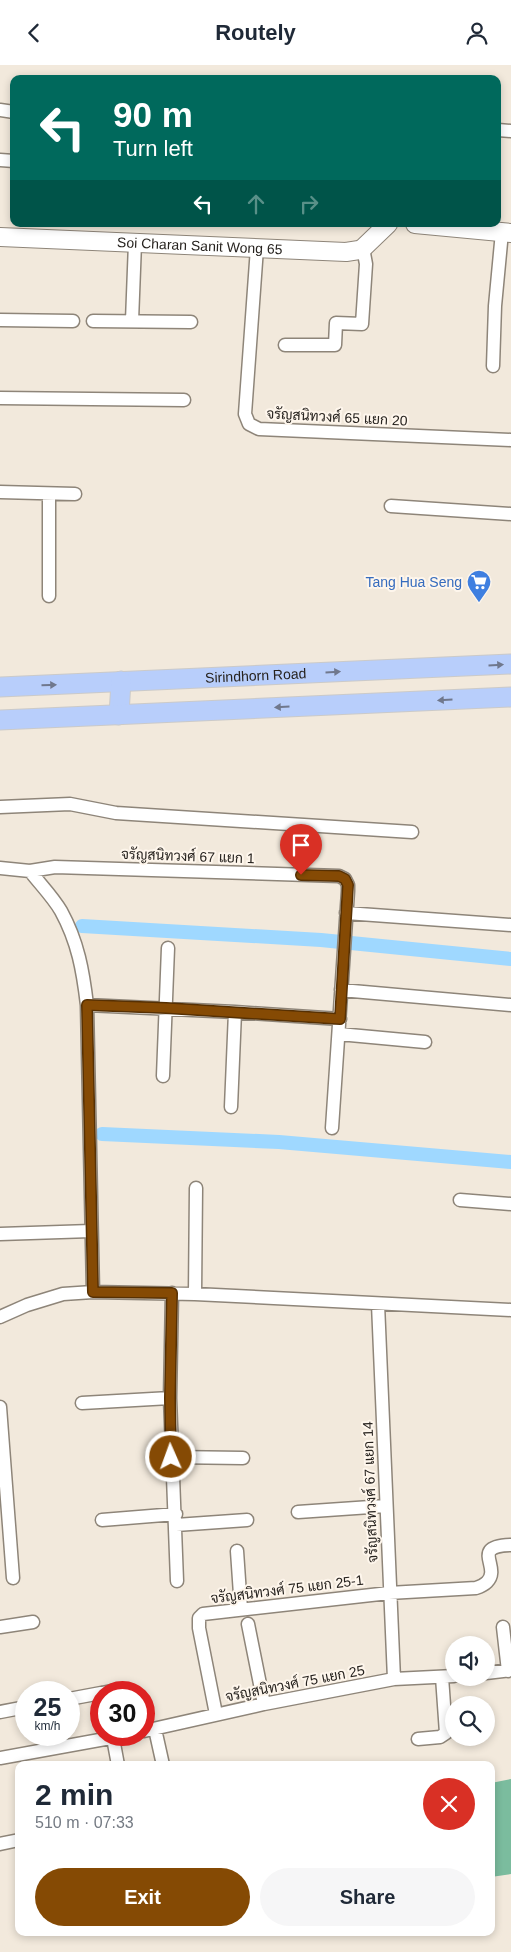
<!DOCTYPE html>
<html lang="en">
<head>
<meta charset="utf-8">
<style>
	body { margin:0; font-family:Arial,Sarabun,sans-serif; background:#f6f6f7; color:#1f2937; height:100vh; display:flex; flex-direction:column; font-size:19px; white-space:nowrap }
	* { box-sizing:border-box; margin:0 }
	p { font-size:16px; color:#747a83 }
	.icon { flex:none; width:28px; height:28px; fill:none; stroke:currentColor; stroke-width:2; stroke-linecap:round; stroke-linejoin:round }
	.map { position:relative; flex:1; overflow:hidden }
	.side { position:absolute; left:15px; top:1696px; width:480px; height:175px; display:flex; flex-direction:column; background:#fff; border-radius:10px; box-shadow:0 2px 8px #0003 }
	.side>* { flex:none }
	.top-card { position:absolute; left:10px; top:10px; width:491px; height:152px; border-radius:10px; box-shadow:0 2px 8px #0003; background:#00695c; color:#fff; overflow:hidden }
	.fabs { position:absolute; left:445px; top:1571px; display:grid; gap:10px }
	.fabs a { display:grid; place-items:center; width:50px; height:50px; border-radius:50%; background:#fff; box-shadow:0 2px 8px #0003; font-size:25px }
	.speed { position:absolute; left:15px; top:1616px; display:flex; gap:10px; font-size:25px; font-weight:700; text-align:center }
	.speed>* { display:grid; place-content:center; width:65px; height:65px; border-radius:50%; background:#fff; box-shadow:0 2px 8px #0003; line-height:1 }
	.speed small { font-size:12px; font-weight:400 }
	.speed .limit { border:8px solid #d22; background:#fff; color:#111 }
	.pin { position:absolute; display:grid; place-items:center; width:42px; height:42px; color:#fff; margin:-51px -21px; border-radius:50% 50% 50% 0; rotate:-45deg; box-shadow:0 0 5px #0007 }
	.pin .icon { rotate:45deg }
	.me { position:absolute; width:55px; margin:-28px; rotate:358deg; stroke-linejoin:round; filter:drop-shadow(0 0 4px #0008) }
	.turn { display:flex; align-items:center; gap:18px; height:105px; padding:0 20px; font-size:22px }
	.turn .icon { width:65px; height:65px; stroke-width:2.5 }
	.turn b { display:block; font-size:35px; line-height:42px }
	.lanes { display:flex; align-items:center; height:48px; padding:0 20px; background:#0003; justify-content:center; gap:25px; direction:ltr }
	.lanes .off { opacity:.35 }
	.round { display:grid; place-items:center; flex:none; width:52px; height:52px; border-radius:26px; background:#f6f6f7 }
	.overview { display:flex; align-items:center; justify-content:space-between; height:85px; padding:0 20px }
	h1 { font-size:30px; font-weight:600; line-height:38px }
	.primary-button { display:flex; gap:10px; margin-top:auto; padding:10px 20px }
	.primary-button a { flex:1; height:58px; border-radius:30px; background:#854a04; color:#fff; font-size:20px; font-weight:600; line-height:58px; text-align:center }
	.primary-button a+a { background:#f6f6f7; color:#1f2937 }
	header { display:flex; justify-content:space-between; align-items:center; height:65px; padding:0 20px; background:#fff; font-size:22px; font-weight:600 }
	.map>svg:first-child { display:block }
	.forest { fill:#7bbc9e }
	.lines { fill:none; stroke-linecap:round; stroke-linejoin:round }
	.canal { stroke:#9fd8ff; stroke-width:14 }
	.street-casing { stroke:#8e8579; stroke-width:15 }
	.secondary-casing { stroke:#8e8579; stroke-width:20 }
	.primary-casing { stroke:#cbcac9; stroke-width:21 }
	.street { stroke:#fff; stroke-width:12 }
	.secondary { stroke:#fff; stroke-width:18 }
	.primary { stroke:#b8cefb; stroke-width:19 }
	.oneway { fill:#70788d }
	.route-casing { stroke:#563003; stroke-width:12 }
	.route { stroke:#854a04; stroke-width:9 }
	.labels { text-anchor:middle; stroke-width:4; stroke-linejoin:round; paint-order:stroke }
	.street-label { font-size:14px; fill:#27231f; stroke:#fef6ec }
	.shop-label { font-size:14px; fill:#366cbe; stroke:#fef6ec; text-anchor:end }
</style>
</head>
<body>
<header><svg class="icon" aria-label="back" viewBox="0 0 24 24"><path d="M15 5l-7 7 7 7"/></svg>Routely<svg class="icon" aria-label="person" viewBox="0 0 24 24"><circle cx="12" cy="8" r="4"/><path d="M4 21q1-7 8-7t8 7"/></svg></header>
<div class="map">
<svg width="511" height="1887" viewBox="0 0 511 1887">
	<rect width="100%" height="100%" fill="#f2e9dc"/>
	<path class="forest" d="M511,1714V1809L491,1812V1718Z"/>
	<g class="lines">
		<path class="canal" d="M82,861L321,875L511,894
			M102,1069L279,1077L511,1097"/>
		<defs>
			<path id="street" d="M0,45L14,47
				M498,65L511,66
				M0,95L14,96
				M257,183L245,349L249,359L259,364L511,375
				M0,255L73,256
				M93,256L191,257
				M132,256L135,178
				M285,280H335L336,258L362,259L366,199L363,183
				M493,301L495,241L502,167
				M0,333L184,335
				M0,427L75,429
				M391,441L511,449
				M49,531V429
				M0,742L70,739L116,748L412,767
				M0,803L30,806L55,802L339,811L345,814L348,820V826L332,1063
				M30,806C40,819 53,832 61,846C78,877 83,906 87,940L93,1227
				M346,848L511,860
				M341,925L511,940
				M87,940L235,947L340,954
				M339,969L425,977
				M163,1011L168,883
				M231,1042L235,947
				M460,1135L511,1139
				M0,1169L91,1166
				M172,1228L170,1333L177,1516
				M195,1229L196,1123
				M378,1239L394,1614
				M0,1252L27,1240L63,1229L93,1227L195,1229L511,1245
				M82,1338L170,1333
				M0,1342L13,1513
				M171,1392L243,1393
				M298,1447L385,1441
				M102,1455L176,1449
				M176,1460L247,1455
				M237,1486L241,1544
				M248,1559L264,1639
				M0,1562L33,1557
				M503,1562L508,1606
				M486,1608L511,1605
				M102,1628L116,1625
				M69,1634L101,1628
				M0,1647L26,1642
				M216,1649L199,1563V1553L203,1549L389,1528L476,1523C479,1522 484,1520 487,1517C502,1502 469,1481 511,1480
				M155,1664L163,1700
				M144,1666L264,1639L394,1614L454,1611
				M113,1673L118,1700
				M418,1674L440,1672L446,1668L442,1612
				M0,1693L127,1670
				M0,1779L19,1775"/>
			<g id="secondary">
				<path d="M415,159L511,168"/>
				<path id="s1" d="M0,172L346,187L359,185L363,183L388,159"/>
			</g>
			<g id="primary">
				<path id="s2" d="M0,622L511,599"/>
				<path d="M119,650L121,616"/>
				<path d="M0,655L511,632"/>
			</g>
		</defs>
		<use href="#street" class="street-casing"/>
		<use href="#secondary" class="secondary-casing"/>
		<use href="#primary" class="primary-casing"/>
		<use href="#street" class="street"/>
		<use href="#secondary" class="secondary"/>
		<use href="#primary" class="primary"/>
	</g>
	<defs><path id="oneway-solid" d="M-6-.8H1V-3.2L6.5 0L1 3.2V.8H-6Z" transform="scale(1.25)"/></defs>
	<g class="oneway">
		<use href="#oneway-solid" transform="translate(496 600) rotate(-3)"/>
		<use href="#oneway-solid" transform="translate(333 607) rotate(-3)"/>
		<use href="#oneway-solid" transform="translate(49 620) rotate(-2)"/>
		<use href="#oneway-solid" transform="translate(445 635) rotate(177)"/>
		<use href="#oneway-solid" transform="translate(282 642) rotate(177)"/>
	</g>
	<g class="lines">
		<defs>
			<path id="route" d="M171,1392L170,1333L172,1228L93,1227L87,940L166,943L340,954L348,820L345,814L339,811L301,810"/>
		</defs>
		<use href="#route" class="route-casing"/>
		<use href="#route" class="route"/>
	</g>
	<defs>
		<symbol id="supermarket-pin" viewBox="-11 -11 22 30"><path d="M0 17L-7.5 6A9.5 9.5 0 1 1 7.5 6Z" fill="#3f7fe0" stroke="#fef6ec"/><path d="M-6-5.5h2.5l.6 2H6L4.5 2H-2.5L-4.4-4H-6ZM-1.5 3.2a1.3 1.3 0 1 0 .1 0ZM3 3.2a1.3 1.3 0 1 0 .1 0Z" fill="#fff"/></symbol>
	</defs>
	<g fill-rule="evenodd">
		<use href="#supermarket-pin" x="465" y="503" width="28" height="38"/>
	</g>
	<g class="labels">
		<g class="street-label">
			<text dy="5" stroke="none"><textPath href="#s1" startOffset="200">Soi Charan Sanit Wong 65</textPath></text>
			<text transform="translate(337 352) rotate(3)" y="5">จรัญสนิทวงศ์ 65 แยก 20</text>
			<text dy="5" stroke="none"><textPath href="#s2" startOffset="256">Sirindhorn Road</textPath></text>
			<text transform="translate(188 791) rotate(2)" y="5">จรัญสนิทวงศ์ 67 แยก 1</text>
			<text transform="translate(370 1427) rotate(-92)" y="5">จรัญสนิทวงศ์ 67 แยก 14</text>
			<text transform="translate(287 1524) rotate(-7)" y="5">จรัญสนิทวงศ์ 75 แยก 25-1</text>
			<text transform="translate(295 1618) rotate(-11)" y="5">จรัญสนิทวงศ์ 75 แยก 25</text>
		</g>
		<g class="shop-label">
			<text x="462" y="522">Tang Hua Seng</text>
		</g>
	</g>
</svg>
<div class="fabs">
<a><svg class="icon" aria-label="sound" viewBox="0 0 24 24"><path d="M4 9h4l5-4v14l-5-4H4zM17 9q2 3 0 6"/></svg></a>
<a><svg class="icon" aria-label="search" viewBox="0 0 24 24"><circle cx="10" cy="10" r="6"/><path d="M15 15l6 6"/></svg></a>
</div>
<div class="speed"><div>25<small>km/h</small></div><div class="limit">30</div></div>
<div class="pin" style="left:301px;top:810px;background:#d93025"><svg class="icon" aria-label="arrive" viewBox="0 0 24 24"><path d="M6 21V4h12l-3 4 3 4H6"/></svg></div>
<svg class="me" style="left:171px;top:1392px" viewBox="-20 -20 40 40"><circle r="17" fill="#854a04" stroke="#fff" stroke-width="3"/><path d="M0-11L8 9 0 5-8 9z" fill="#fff"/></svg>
<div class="top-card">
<div class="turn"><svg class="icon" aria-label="left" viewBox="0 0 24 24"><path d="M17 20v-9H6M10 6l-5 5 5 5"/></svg><div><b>90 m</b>Turn left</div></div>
<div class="lanes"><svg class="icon" aria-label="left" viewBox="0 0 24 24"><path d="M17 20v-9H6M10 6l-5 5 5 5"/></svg><svg class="icon off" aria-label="ahead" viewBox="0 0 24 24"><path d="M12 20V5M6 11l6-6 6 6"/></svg><svg class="icon off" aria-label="right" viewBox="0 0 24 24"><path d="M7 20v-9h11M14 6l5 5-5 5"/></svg></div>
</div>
<section class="side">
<div class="overview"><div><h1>2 min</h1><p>510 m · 07:33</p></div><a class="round" style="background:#d93025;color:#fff"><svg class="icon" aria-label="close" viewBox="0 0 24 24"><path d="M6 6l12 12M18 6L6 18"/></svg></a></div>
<div class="primary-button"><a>Exit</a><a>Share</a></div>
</section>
</div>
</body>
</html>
